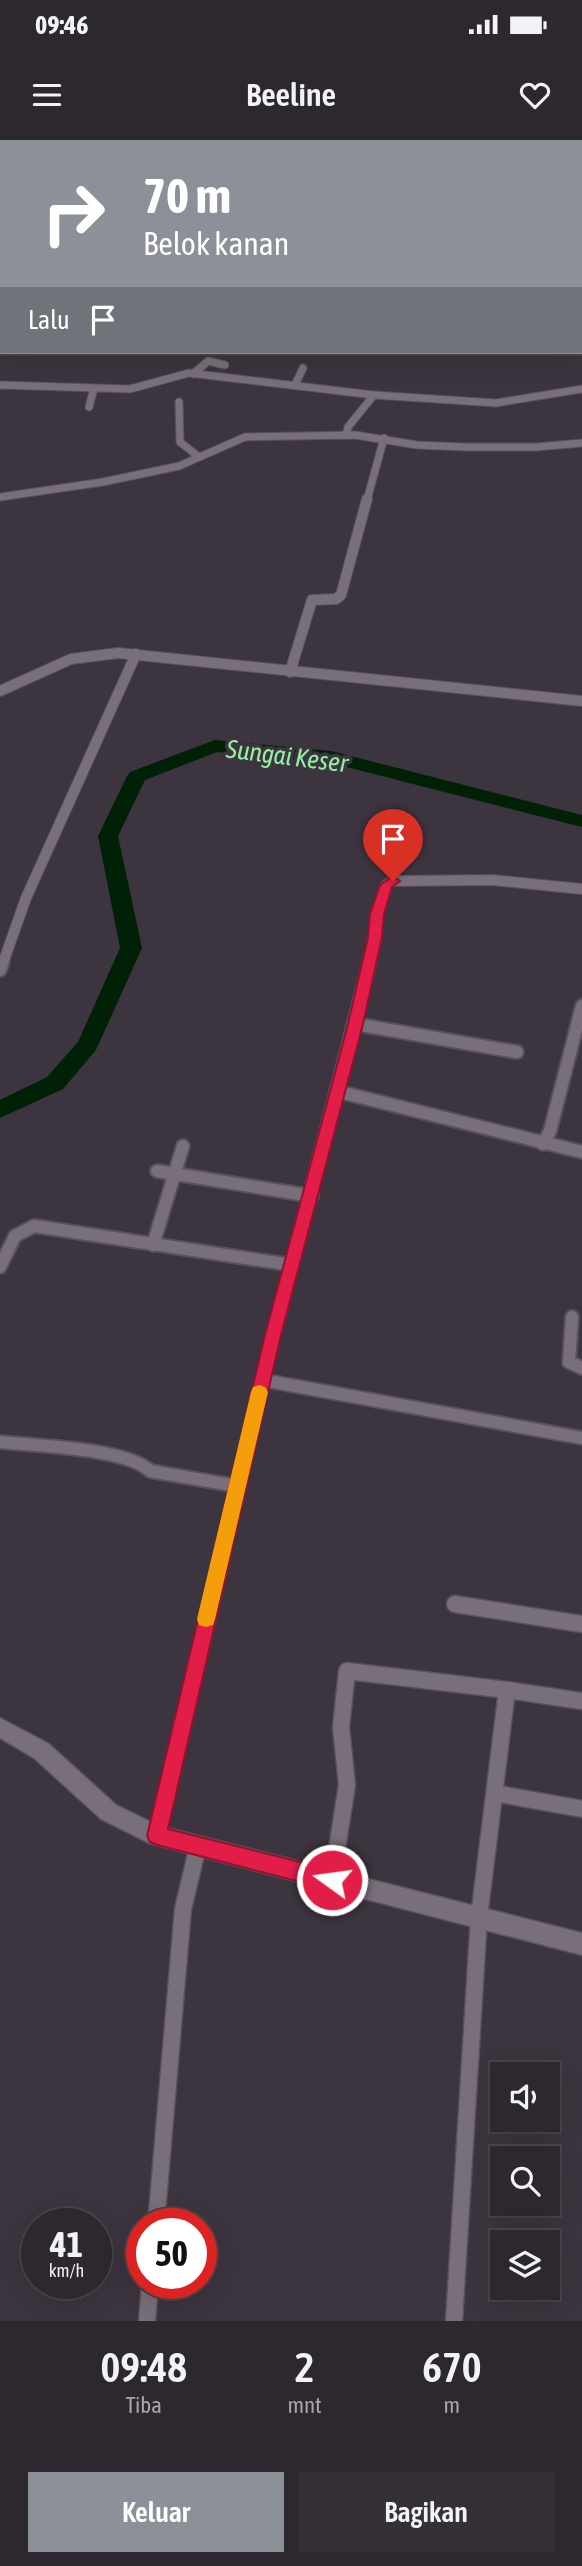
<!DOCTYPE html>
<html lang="id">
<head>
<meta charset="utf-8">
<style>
	body { margin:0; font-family:"Asap Condensed",sans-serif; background:#352f36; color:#f1f3f6; height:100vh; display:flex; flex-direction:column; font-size:26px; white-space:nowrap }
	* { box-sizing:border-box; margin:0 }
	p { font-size:23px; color:#a7a5aa }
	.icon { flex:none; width:38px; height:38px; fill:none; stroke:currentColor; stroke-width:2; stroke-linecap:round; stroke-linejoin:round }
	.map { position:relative; height:2181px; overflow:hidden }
	.drawer { display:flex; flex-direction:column; background:#2d272e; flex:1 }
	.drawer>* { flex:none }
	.hud { position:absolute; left:0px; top:0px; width:583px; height:214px; box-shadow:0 7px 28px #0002,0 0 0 2px #48444a; background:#8c9099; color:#fff; overflow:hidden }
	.controls { position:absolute; left:490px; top:1922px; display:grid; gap:14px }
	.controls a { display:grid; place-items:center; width:70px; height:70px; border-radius:0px; background:#2d272e; box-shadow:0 7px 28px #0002,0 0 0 2px #48444a; font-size:35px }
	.speed { position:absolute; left:21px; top:2068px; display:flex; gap:14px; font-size:35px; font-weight:700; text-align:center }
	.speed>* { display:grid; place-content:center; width:91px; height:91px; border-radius:50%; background:#2d272e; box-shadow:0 7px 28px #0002,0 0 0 2px #48444a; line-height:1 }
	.speed small { font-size:18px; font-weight:400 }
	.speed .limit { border:10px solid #d22; background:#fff; color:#111 }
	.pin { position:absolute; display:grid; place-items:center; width:60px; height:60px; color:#fff; margin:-72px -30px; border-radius:50% 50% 50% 0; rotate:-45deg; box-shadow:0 0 7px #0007 }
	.pin .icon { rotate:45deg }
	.me { position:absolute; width:77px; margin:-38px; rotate:284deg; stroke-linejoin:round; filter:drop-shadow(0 0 5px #0008) }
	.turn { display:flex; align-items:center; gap:24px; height:147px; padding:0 28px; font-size:32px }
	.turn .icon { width:91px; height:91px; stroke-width:2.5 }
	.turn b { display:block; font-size:49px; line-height:60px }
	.then { display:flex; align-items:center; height:66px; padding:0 28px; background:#0003; gap:14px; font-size:26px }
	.eta { display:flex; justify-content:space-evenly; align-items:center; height:119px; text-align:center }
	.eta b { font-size:42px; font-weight:600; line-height:49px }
	.cta { display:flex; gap:14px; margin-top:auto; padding:14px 28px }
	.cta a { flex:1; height:80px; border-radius:0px; background:#8c9099; color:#fff; font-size:28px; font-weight:600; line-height:80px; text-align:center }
	.cta a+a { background:#352f36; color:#f1f3f6 }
	.status { display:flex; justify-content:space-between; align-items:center; height:49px; padding:0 35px; background:#2d272e; direction:ltr }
	.status svg { height:19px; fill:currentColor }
	header { display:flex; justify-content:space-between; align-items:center; height:91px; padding:0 28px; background:#2d272e; font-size:32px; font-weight:600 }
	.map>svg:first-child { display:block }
	.forest { fill:#2e733c }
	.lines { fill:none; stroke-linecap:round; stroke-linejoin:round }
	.river { fill:#002106; fill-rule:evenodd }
	.minor-far3-casing { stroke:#58515a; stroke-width:9 }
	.minor-far2-casing { stroke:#58515a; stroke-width:12 }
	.minor-far1-casing { stroke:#58515a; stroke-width:16 }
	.minor-casing { stroke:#58515a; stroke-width:19 }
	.secondary-casing { stroke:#58515a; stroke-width:3 }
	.minor-far3 { stroke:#786f7a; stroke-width:7 }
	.minor-far2 { stroke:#786f7a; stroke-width:10 }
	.minor-far1 { stroke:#786f7a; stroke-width:12 }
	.minor { stroke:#786f7a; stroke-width:16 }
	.secondary { fill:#786f7a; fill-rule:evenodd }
	.route { fill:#e11d48; stroke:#92132f; stroke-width:2 }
	.slow { fill:#f59e0b }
	.labels { text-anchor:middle; stroke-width:7; stroke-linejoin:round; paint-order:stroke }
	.water-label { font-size:26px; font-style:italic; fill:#93f0a2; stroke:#3c343e }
</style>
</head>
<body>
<div class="status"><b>09:46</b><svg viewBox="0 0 49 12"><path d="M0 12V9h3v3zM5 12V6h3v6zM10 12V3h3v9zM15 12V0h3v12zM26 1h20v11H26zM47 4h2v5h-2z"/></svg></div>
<header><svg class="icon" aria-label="menu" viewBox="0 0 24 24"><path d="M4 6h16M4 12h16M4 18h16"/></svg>Beeline<svg class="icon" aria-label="heart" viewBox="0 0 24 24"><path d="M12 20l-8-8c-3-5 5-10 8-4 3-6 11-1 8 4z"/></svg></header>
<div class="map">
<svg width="582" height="2181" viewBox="0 0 582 2181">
	<rect width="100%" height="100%" fill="#3c343e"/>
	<path class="forest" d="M0,0H389L396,2H2V126Z"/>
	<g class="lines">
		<path class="river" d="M215,600L331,611L582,675V687L331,623L217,612L145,640L118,696L142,808L96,910L63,949L0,978V960L47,937L78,902L120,808L98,696L127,636L130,632Z"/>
		<defs>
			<path id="minor-far3" d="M193,234L208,221L225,225
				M0,245L130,249L189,233L374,255L496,263L582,249
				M295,245L303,228
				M179,262L180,302L199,317
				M89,267L94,248
				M346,295L348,287L374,255
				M0,357L103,342L179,326L245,297L355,295L417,305L464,307H536L582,303
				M367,360L384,298"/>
			<path id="minor-far2" d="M290,532L312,460L336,459L341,455L367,359
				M0,551L71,519L118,513L582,561
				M3,823L26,758L136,514
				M369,823L377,774L386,745L393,741L492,740L582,749"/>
			<path id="minor-far1" d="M0,830L3,821
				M355,884L517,912
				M336,951L582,1012
				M543,1004L550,991L582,866
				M157,1031L312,1056
				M153,1105L183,1006
				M0,1127L15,1096L34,1086L292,1125
				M572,1177L569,1222L582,1228
				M262,1240L582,1298
				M0,1302C34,1306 127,1308 150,1331L237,1346
				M221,1417L262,1240L370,821"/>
			<path id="minor" d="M455,1464L582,1484
				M507,1550L582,1561
				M494,1653L582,1669
				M157,1696L222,1415
				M332,1740L347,1645L341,1587L347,1531L507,1550L479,1777L454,2181
				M156,2084L183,1769L198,1706
				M147,2181L150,2144"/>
			<path id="secondary" d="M0,1578L49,1604L116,1665L159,1686L582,1793V1815L149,1703L101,1679L34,1618L0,1598Z"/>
		</defs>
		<use href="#minor-far3" class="minor-far3-casing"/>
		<use href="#minor-far2" class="minor-far2-casing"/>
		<use href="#minor-far1" class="minor-far1-casing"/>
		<use href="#minor" class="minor-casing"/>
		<use href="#secondary" class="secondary-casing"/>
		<use href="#minor-far3" class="minor-far3"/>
		<use href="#minor-far2" class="minor-far2"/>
		<use href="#minor-far1" class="minor-far1"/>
		<use href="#minor" class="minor"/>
		<use href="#secondary" class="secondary"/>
	</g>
	<path class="route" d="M393,736L400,741L392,747L384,774L382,797L363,884L281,1195L168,1689L332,1730L339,1733L342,1740L339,1747L332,1750L157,1705L150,1702L147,1696L265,1195L348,884L368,797L370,774L380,745Z"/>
	<path class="slow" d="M259,1245L265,1247L268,1252L215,1479L213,1485L206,1487L199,1485L197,1479L251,1252L253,1247Z"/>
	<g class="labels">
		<g class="water-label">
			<text transform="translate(287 616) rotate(7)" y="9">Sungai Keser</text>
		</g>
	</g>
</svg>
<div class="controls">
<a><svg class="icon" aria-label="sound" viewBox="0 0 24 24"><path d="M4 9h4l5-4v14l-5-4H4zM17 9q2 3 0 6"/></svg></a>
<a><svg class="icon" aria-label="search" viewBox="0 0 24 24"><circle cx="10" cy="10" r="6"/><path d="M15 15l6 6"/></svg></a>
<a><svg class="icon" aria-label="layers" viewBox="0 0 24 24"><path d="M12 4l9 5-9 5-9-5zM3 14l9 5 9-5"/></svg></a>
</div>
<div class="speed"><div>41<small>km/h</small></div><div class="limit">50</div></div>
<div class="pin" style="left:393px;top:741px;background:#d93025"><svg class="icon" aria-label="arrive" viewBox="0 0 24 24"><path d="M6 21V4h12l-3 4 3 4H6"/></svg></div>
<svg class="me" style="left:332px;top:1740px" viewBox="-20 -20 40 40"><circle r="17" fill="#e11d48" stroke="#fff" stroke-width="3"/><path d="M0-11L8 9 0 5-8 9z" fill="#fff"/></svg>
<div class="hud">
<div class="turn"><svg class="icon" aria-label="right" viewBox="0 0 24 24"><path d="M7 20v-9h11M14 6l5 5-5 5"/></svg><div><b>70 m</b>Belok kanan</div></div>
<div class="then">Lalu<svg class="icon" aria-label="arrive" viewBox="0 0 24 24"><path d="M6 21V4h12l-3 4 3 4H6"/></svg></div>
</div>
</div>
<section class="drawer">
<div class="eta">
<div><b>09:48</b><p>Tiba</p></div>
<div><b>2</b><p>mnt</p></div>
<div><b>670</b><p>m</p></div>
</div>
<div class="cta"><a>Keluar</a><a>Bagikan</a></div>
</section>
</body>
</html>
